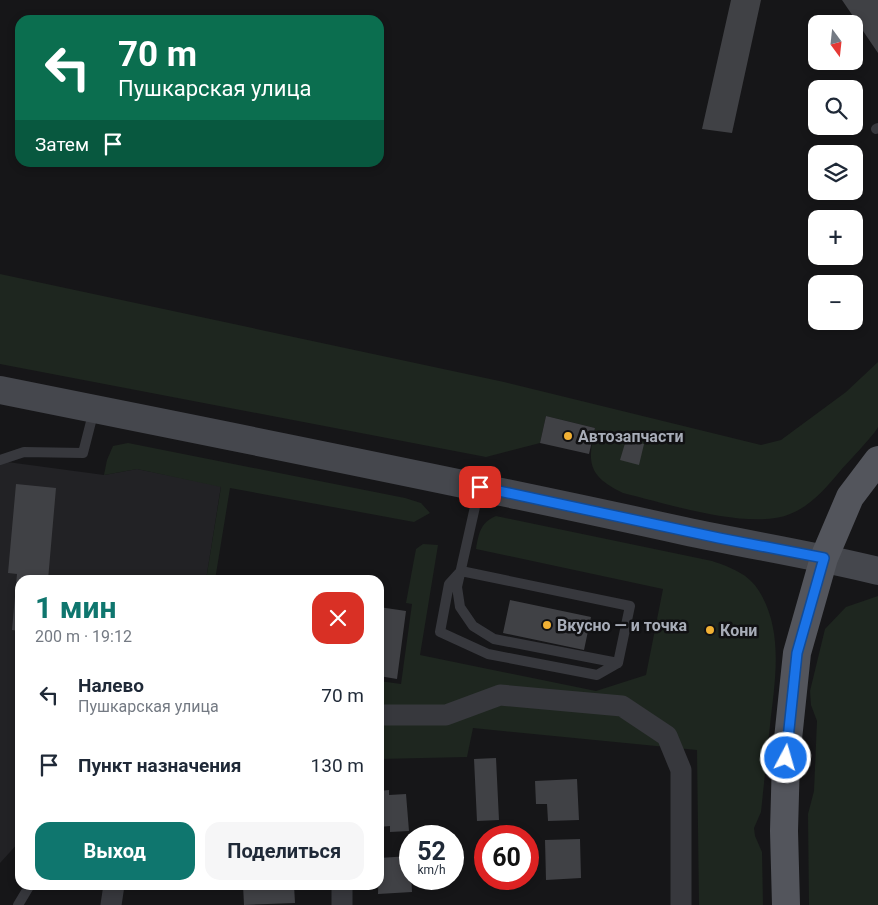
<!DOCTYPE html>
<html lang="ru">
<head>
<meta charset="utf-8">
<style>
	body { margin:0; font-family:Roboto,sans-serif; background:#f6f6f7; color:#1f2937; height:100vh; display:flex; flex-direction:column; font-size:19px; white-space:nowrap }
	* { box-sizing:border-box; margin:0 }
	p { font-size:16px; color:#747a83 }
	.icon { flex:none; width:28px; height:28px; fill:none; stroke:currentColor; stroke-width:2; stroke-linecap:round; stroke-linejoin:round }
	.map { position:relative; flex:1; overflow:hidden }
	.side { position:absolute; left:15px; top:575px; width:369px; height:315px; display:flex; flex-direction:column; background:#fff; border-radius:15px; box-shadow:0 2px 8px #0003 }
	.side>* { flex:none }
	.hud { position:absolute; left:15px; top:15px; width:369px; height:152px; border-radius:15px; box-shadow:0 2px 8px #0003; background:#0b6e4f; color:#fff; overflow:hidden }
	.needle { width:32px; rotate:165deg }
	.controls { position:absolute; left:808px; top:15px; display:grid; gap:10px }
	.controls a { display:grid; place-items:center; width:55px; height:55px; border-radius:10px; background:#fff; box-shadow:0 2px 8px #0003; font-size:25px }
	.speed { position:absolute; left:399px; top:825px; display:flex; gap:10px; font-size:25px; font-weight:700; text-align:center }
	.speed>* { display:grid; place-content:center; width:65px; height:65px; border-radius:50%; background:#fff; box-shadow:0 2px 8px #0003; line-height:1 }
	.speed small { font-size:12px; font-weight:400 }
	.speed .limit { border:8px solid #d22; background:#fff; color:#111 }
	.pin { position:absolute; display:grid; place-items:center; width:42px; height:42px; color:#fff; margin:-21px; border-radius:10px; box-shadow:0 2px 8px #0006 }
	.me { position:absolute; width:55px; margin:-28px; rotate:6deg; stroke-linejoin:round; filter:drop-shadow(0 0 4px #0008) }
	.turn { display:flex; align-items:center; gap:18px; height:105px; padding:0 20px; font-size:22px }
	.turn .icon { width:65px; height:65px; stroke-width:2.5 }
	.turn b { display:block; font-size:35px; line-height:42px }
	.then { display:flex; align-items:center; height:48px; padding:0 20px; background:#0003; gap:10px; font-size:19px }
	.round { display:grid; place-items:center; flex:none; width:52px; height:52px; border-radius:15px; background:#f6f6f7 }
	.summary { display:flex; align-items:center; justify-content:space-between; height:85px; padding:0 20px }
	h1 { font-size:30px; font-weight:700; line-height:38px; color:#0f766e }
	.primary-button { display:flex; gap:10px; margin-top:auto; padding:10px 20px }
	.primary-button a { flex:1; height:58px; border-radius:15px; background:#0f766e; color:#fff; font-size:20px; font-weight:700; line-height:58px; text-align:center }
	.primary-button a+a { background:#f6f6f7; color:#1f2937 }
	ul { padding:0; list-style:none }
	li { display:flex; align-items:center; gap:15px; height:70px; padding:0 20px }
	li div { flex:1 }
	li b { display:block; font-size:19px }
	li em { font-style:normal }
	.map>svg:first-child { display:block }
	.built { fill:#222225 }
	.green { fill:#1e261f }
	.building { fill:#404145 }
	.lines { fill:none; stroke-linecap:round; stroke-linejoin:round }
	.service { stroke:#37383d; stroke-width:10 }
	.minor { stroke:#37383d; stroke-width:21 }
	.secondary { stroke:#45474d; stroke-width:28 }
	.primary { stroke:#53555c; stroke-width:28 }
	.route-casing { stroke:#114b97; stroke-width:12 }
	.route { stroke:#1a73e8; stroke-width:9 }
	.poi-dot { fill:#f2b134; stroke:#111113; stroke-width:2 }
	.labels { text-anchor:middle; stroke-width:5; stroke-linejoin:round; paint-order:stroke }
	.poi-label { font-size:16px; font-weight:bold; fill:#a8adb8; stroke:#111113; text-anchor:start }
</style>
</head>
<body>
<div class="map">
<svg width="878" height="905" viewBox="0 0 878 905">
	<rect width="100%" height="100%" fill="#161618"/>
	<path class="built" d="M0,461L104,475L137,469L221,486L206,580H20V841L0,863Z"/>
	<path class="green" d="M0,274L504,382L761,445L781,440L846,392L878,362C878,373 878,420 878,427C875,434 848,462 841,470C827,487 811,506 790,514C750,531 665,503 623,493C588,476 587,463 595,428L546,416L540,443L486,457L0,364Z
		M128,443L405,498L421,503L430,513L414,522L230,488L215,580H206L221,487L137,469L104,475L107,460L113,446Z
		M496,516L712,561C730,567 749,574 759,591C784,631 775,681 770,725C767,754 764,783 761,812L754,828L755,836L762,852L763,905H699L697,750L473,728L467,757L379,759V681L401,684L412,604L406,603L416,549L423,544L438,545L420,655L596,691L646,675L663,589L476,549C479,533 480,523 496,516Z
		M878,596V905H809L808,814L814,791L817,721L811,705L810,691L825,629L846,607Z"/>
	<path class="building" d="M731,0H761L732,133L702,129Z
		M842,0H878V53Z
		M546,416L595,428L589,454L540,443Z
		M626,440L644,444L639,465L620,460Z
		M16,484L56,488L48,580H20V631L12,630L17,574L8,573Z
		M510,600L591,617L584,650L503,633Z
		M379,607L406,611L397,679L379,676Z
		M496,758L499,820L477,821L474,759Z
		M577,779L579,820L548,821L547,804H536L535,781Z
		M389,790V795L406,794L409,831L390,832V826L379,827V791Z
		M580,839L581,878L546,880L545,840Z
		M410,856L412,892L378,894L379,858Z
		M243,885H294L295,903L244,905Z"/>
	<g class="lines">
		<path class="service" d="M876,129L878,128
			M0,460L24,452L83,453L94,410
			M479,489L457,587L460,607L473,626L494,639L618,663
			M461,571L630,606L618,663
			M459,573L449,584L440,632L488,654L597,675L618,663
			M18,905L30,885"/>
		<path class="minor" d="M379,715H446L500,695L622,706L667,736L681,770V905
			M342,885V905
			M111,905L114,885"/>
		<path class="secondary" d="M0,390C228,436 457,481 684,531C749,545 814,555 878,571"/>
		<path class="primary" d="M786,905L784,831L786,758L797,653L824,558L850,497L878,460"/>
	</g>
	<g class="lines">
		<defs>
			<path id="route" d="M480,487L719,538L824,558L797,653L786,758"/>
		</defs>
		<use href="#route" class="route-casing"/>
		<use href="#route" class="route"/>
	</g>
	<g class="poi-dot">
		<circle cx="568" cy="436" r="5"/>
		<circle cx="547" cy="625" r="5"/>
		<circle cx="710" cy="630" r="5"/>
	</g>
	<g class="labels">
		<g class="poi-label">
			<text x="578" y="442">Автозапчасти</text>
			<text x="557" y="631">Вкусно — и точка</text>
			<text x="720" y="636">Кони</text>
		</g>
	</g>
</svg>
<div class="controls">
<a><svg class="needle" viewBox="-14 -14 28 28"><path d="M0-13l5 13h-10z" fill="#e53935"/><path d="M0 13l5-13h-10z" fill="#747a83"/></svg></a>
<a><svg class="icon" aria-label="search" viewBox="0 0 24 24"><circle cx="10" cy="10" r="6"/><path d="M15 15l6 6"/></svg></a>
<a><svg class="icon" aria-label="layers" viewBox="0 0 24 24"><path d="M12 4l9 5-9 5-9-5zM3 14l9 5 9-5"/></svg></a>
<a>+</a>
<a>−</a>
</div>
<div class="speed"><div>52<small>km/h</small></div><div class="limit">60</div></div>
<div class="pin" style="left:480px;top:487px;background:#d93025"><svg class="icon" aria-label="arrive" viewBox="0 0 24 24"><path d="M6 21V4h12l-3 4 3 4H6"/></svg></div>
<svg class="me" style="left:786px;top:758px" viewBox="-20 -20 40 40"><circle r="17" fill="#1a73e8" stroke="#fff" stroke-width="3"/><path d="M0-11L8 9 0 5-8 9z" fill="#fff"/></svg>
<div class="hud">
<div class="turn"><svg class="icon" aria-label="left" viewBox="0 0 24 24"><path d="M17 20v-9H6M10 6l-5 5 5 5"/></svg><div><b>70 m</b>Пушкарская улица</div></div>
<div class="then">Затем<svg class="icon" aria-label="arrive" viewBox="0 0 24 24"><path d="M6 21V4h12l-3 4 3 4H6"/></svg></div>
</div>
<section class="side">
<div class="summary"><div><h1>1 мин</h1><p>200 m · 19:12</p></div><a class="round" style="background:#d93025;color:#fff"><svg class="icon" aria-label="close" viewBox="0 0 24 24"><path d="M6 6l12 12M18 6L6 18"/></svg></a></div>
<ul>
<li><svg class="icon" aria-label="left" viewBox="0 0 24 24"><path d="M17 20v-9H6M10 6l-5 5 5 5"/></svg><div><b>Налево</b><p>Пушкарская улица</p></div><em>70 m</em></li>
<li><svg class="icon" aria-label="arrive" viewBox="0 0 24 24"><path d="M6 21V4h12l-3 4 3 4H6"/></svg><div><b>Пункт назначения</b></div><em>130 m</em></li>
</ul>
<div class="primary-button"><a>Выход</a><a>Поделиться</a></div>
</section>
</div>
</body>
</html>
